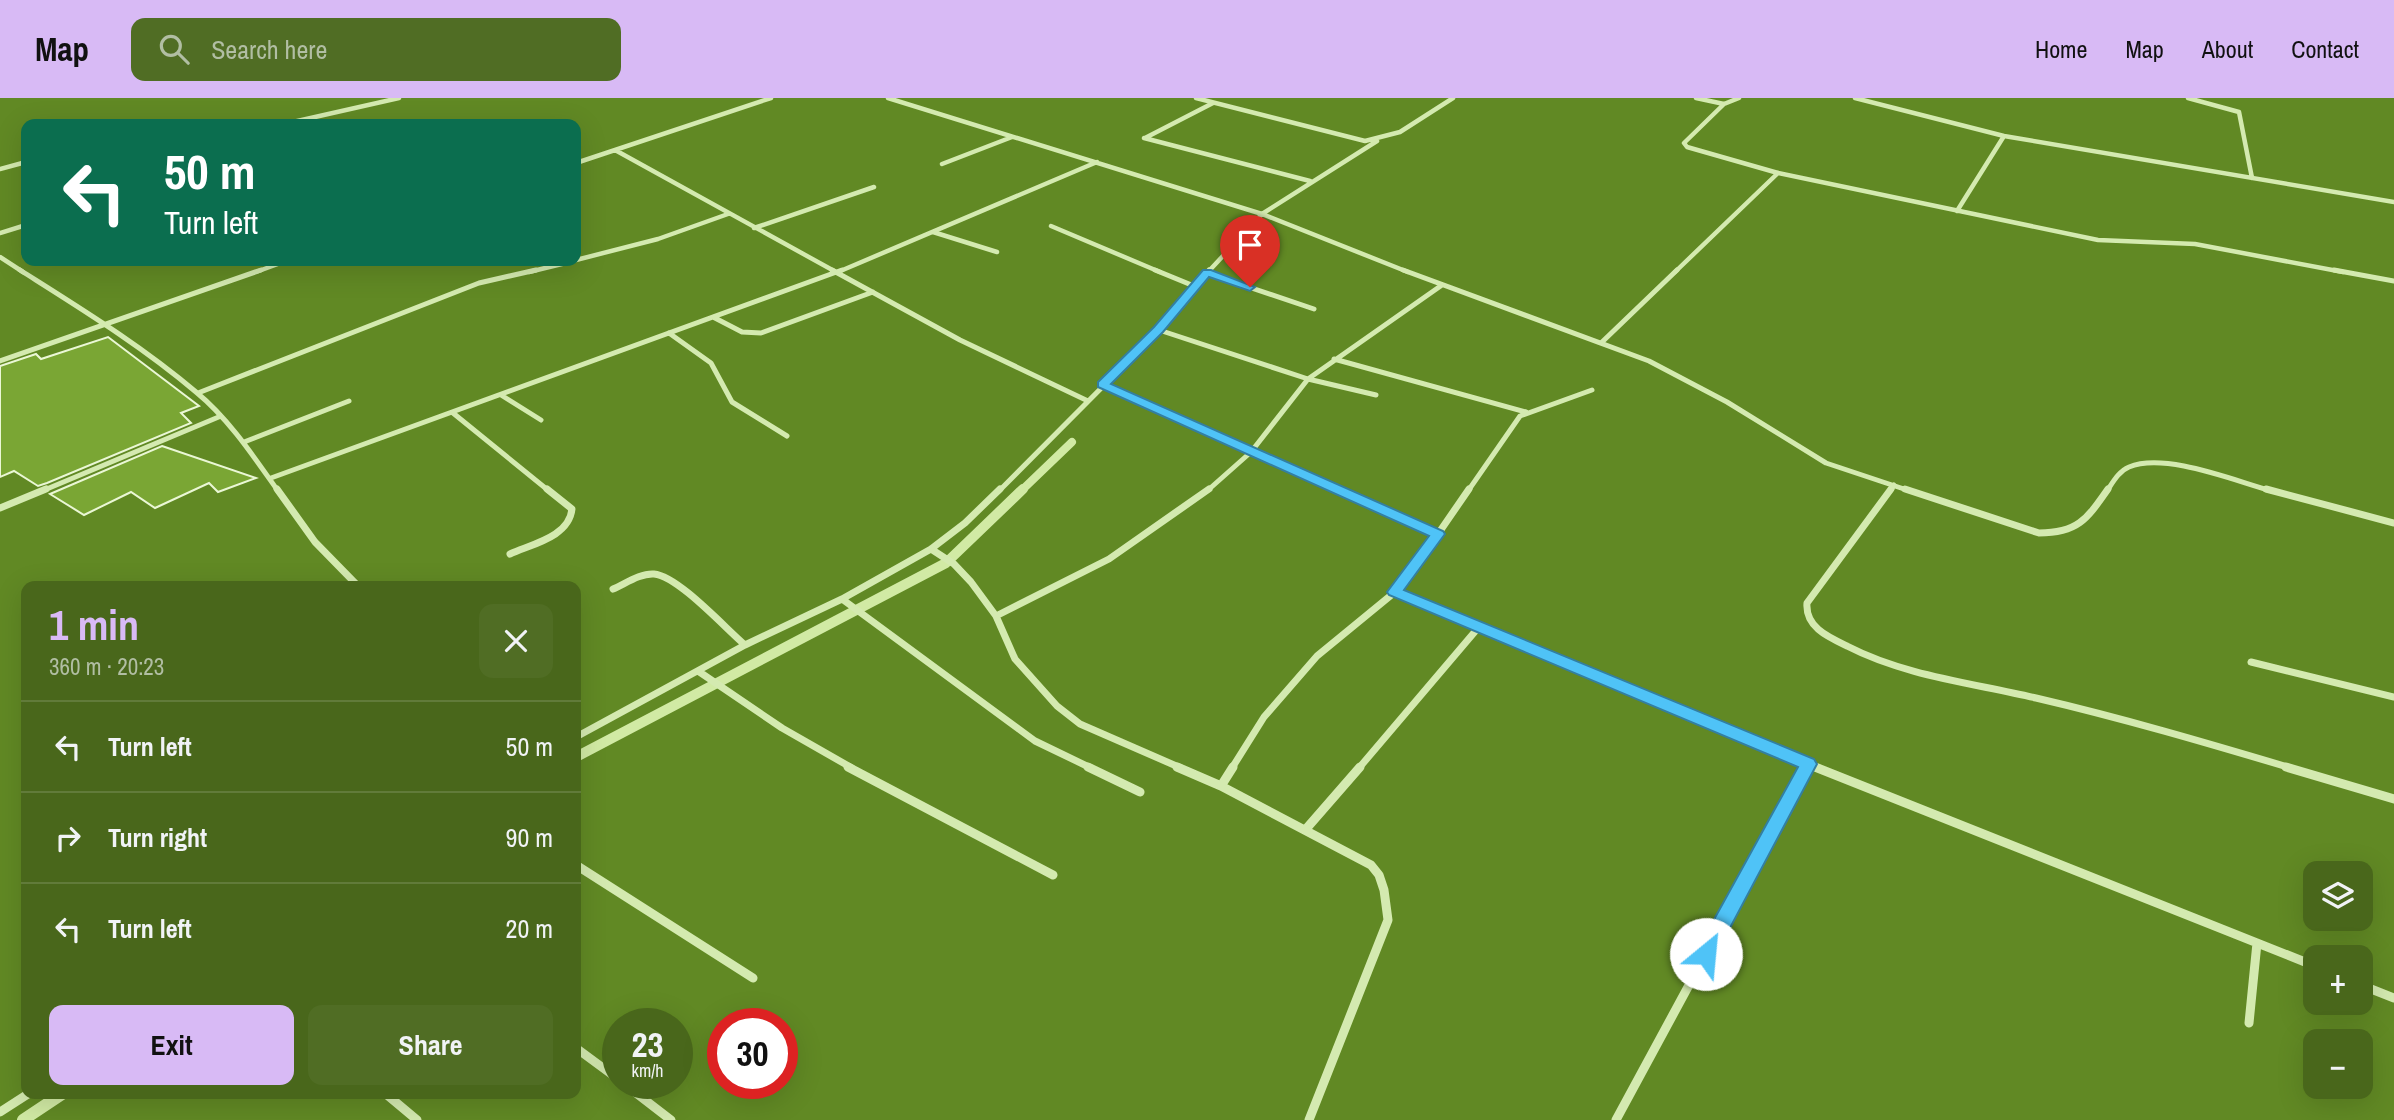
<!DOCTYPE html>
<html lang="en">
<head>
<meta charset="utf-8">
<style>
	body { margin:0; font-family:"Archivo Narrow",sans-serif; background:#506d24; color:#f1f3f6; height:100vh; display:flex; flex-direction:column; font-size:26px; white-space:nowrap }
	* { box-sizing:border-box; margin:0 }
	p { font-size:23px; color:#b1bea3 }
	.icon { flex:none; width:38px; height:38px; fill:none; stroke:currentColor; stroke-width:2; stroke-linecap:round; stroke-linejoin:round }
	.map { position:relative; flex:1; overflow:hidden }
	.panel { position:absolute; left:21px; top:483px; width:560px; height:518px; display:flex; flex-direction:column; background:#49671b; border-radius:14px; box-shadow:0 7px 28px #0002 }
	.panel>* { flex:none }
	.hud { position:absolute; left:21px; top:21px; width:560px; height:147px; border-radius:14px; box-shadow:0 7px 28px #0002; background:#0b6e4f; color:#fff; overflow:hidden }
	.tools { position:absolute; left:2303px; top:763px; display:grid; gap:14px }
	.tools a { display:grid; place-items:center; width:70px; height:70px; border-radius:14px; background:#49671b; box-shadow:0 7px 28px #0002; font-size:35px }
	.speed { position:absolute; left:602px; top:910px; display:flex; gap:14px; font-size:35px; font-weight:700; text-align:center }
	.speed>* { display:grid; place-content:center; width:91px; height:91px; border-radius:50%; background:#49671b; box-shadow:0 7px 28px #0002; line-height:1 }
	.speed small { font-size:18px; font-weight:400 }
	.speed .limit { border:10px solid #d22; background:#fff; color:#111 }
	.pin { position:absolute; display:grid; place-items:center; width:60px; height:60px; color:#fff; margin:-72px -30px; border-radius:50% 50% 50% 0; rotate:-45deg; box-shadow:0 0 7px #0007 }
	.pin .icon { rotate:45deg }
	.me { position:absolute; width:77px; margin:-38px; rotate:28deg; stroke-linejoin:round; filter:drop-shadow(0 0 5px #0008) }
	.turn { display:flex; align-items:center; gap:24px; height:147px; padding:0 28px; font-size:32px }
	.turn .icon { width:91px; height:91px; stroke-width:2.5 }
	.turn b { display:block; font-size:49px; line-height:60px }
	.round { display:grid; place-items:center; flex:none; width:74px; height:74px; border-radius:14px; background:#506d24 }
	.overview { display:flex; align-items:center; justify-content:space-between; height:119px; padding:0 28px }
	h1 { font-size:42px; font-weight:800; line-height:52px; color:#d8baf5 }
	.button { display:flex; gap:14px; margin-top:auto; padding:14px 28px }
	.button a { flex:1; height:80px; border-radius:14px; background:#d8baf5; color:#111; font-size:28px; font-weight:800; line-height:80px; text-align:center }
	.button a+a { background:#506d24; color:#f1f3f6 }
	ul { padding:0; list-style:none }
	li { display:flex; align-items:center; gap:21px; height:91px; padding:0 28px; border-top:2px solid #617b3a }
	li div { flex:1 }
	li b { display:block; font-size:26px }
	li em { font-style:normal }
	header { display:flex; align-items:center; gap:42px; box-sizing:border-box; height:98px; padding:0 35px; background:#d8baf5; color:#111 }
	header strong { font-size:33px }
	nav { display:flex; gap:38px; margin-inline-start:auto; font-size:24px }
	.search { width:490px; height:63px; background:#506d24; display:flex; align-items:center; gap:18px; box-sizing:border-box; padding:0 24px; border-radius:14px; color:#b1bea3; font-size:26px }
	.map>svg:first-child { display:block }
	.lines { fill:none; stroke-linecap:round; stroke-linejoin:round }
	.stream-far2 { stroke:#d1eaa4; stroke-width:8 }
	.stream-far1 { stroke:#d1eaa4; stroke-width:10 }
	.stream { stroke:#d1eaa4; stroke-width:12 }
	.building { fill:#7aa634; stroke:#eaf7d5; stroke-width:2 }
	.minor-far3 { stroke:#d4eab0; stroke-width:4.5 }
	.minor-far2 { stroke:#d4eab0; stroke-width:5 }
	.minor-far1 { stroke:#d4eab0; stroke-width:7 }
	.minor { stroke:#d4eab0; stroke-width:9 }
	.route { fill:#4fc3f7; stroke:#337fa1; stroke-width:2 }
</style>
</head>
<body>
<header>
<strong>Map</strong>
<div class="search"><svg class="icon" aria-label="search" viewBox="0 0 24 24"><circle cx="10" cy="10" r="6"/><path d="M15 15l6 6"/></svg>Search here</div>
<nav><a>Home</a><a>Map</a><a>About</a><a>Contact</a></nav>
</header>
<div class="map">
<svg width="2394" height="1022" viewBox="0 0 2394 1022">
	<rect width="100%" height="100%" fill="#618924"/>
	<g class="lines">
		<path class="stream-far2" d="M1021,393L1072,344"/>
		<path class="stream-far1" d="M576,659L946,465L1023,391"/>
		<path class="stream" d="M23,1022L62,996"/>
	</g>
	<path class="building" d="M108,239L199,308L181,315L191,325L47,385L38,388L14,373L0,379V268L36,256L41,261Z
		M162,348L256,380L218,394L209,385L155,410L131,394L84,417L50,396Z"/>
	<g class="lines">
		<path class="minor-far3" d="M888,0L1262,116L1208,174
			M1196,0L1365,43L1400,34L1453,0
			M1696,0L1724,6L1739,0
			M1855,0L2004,38L2394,104
			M2188,0L2239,14L2252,80
			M1724,6L1684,45L1687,49L1778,75L2098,142L2195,146L2343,174
			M184,26H194
			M284,26L399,0
			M1144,40L1310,83
			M1145,40L1213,5
			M1377,43L1262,116L1408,174
			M615,52L836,174
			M576,65L771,0
			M942,66L1012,39
			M0,71L26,64
			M1957,113L2004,38
			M1051,128L1160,174
			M754,130L874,89
			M933,134L997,154
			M0,135L26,127
			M0,159L23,174
			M576,162L658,141L728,116
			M256,174L286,163
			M529,174L574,163
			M838,174L1097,64
			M1675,174L1778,75"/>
		<path class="minor-far2" d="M20,172C80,210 142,248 196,294C229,321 254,359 278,393
			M832,172L960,242L1088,303
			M1155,172L1194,188
			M1403,172L1649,263L1727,304L1826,365L1910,393
			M2334,172L2394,183
			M1207,175L1314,211
			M713,219L742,234L761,235L873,194
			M1159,232L1308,281L1376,297
			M669,235L711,265L732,304L787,338
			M1601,245L1677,172
			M1334,261L1526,314
			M0,263L261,172
			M1102,287L1340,393
			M198,295L479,185L536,172
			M501,297L541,322
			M453,315L549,393
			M244,344L349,303
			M271,380L842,172
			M42,393L221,318
			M999,393L1159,232L1209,172
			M1207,393L1251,354L1308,281L1442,187
			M1468,393L1520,318L1592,292
			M1890,393L1894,387
			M2107,393C2113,384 2119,373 2129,369C2165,354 2235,383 2272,393"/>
		<path class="minor-far1" d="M277,391L315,444L358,488
			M1336,391L1438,436L1395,494L1819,670
			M1891,391L1807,505C1805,529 1828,539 1847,548C1905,578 1973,585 2036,600C2122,620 2207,645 2291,670
			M1905,391L2039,435C2078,435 2087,421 2108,391
			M2266,391L2394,425
			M0,410L46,391
			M1438,436L1469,391
			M931,451L954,466L971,484L996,518L1015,561L1057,608L1080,626L1181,670
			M510,456C532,446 569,439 572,411L547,391
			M613,491C625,486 640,475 654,476C678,478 725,530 745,547
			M842,501L1035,643L1091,670
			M996,518L1109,461L1209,391
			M2251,564L2394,599
			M698,573L782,630L852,670
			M576,639L745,547L842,501L931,451L965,425L1000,391
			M1232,670L1264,619L1317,558L1395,494
			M1359,670L1478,530
			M1806,670L1808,666"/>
		<path class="minor" d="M848,669L1053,777
			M1088,669L1140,694
			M1177,669L1221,688L1371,767L1379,777L1384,792L1388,822L1309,1022
			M1815,669L2315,868
			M2286,669L2394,701
			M1221,688L1233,669
			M1306,731L1360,669
			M576,767L753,880
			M2361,887L2394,900
			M2249,925L2257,845
			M576,950L618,981
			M623,985L671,1022
			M386,996L417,1022
			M0,1014L28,996
			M1616,1022L1807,669"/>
	</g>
	<path class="route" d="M1203,172H1211L1255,189L1250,193L1209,179L1163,234L1111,286L1443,433L1445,436L1404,492L1814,661L1817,666L1713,862L1706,864L1698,862L1695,856L1798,669L1389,497L1387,494L1429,438L1098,289V284L1154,229Z"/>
</svg>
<div class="tools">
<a><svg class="icon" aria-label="layers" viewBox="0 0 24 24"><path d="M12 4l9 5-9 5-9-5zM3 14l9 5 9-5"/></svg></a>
<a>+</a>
<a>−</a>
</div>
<div class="speed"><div>23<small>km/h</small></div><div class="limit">30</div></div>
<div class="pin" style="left:1250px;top:189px;background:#d93025"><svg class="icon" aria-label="arrive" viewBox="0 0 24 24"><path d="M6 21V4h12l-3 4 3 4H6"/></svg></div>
<svg class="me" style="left:1706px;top:856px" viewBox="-20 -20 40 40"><circle r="19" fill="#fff"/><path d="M0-13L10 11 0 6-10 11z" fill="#4fc3f7"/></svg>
<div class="hud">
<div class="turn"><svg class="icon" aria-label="left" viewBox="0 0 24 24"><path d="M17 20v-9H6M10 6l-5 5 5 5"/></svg><div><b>50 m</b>Turn left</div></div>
</div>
<section class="panel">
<div class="overview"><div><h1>1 min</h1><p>360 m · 20:23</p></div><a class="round"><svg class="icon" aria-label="close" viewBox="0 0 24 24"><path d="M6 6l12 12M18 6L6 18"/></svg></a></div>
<ul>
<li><svg class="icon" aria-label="left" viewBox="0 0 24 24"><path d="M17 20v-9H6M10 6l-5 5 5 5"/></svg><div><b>Turn left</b></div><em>50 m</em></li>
<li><svg class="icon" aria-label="right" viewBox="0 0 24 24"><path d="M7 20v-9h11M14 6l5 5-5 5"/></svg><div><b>Turn right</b></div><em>90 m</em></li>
<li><svg class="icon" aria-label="left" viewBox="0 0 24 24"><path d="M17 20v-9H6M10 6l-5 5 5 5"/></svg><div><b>Turn left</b></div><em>20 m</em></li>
</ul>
<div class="button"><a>Exit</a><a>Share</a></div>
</section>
</div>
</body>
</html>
